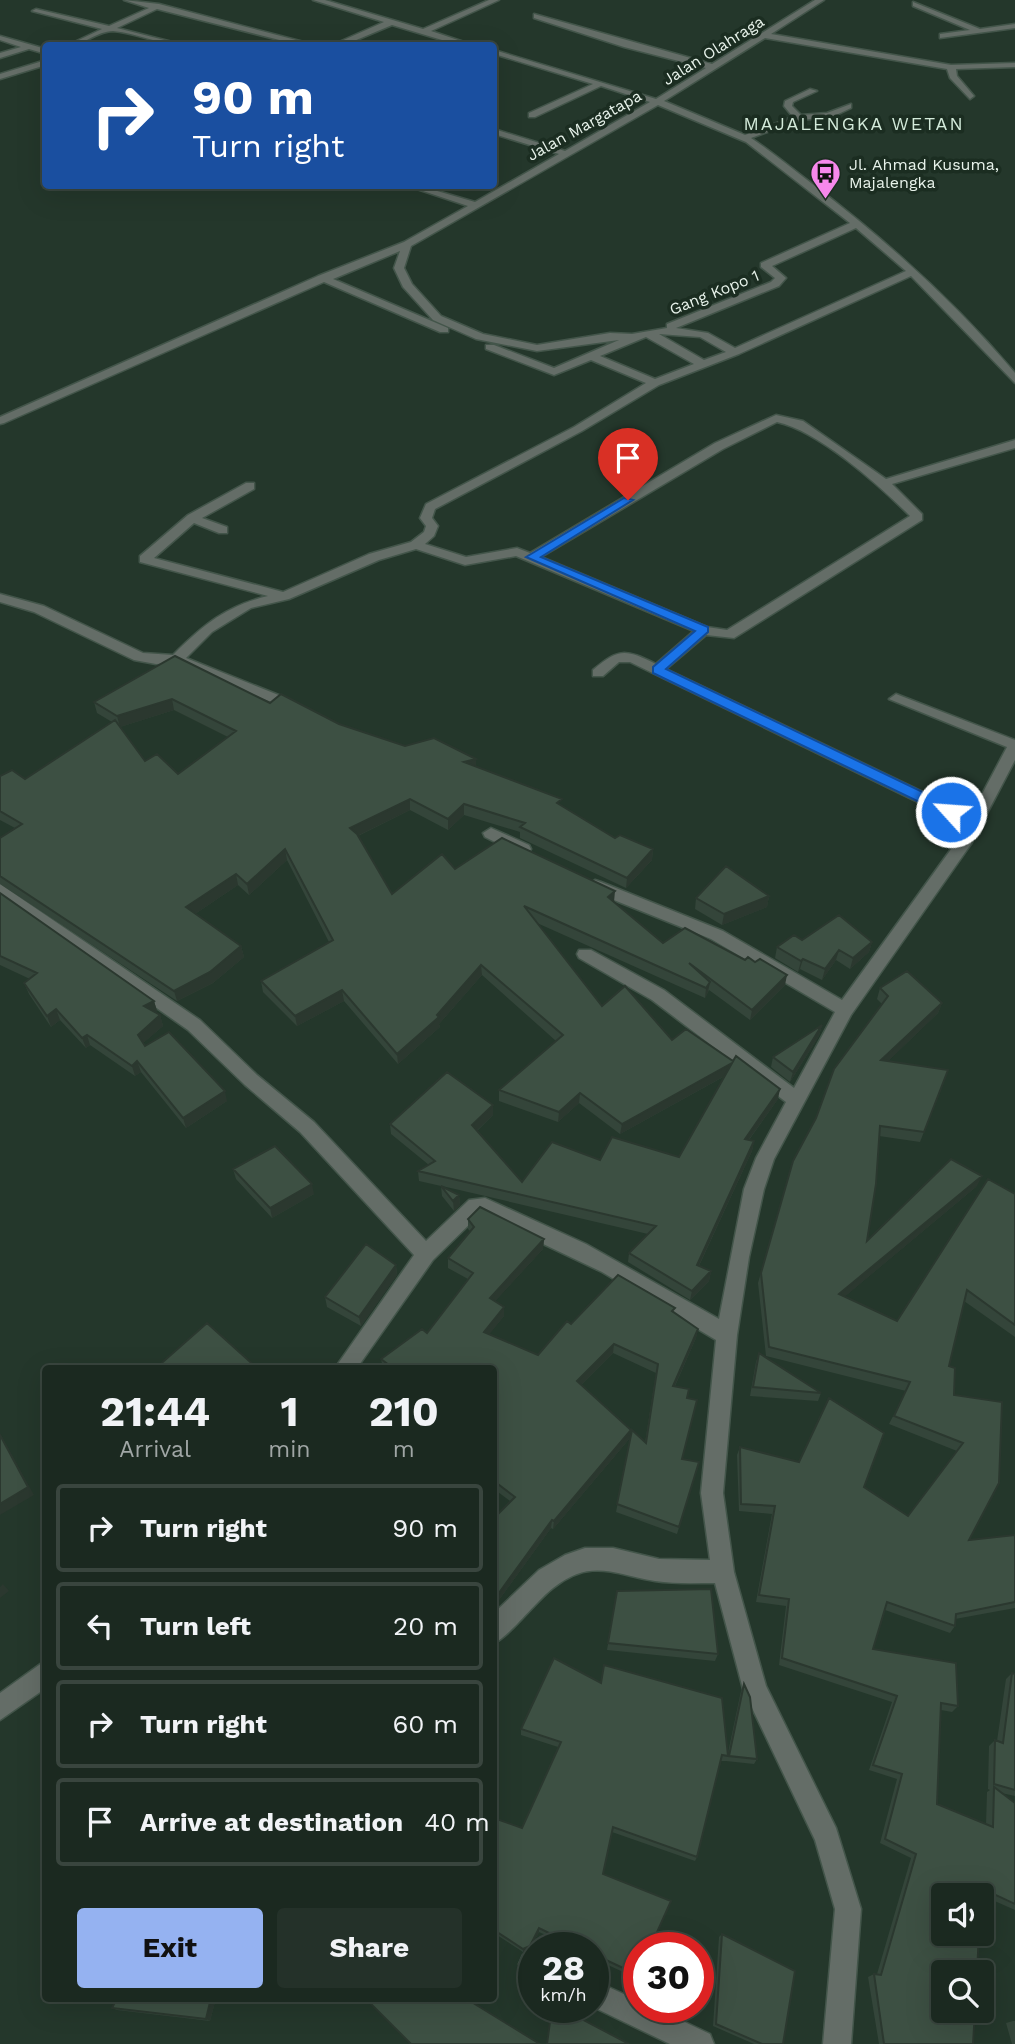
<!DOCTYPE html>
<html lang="en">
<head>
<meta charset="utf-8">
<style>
	body { margin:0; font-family:"Work Sans",sans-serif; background:#243129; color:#f1f3f6; height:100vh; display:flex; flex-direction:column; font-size:26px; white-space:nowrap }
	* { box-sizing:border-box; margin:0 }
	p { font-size:23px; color:#a0a6a5 }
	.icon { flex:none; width:38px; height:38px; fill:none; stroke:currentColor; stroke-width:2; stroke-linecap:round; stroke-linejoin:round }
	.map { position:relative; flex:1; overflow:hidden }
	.panel { position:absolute; left:42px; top:1365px; width:455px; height:637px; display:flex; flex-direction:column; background:#1b2920; border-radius:7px; box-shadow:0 7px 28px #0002,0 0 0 2px #39453e }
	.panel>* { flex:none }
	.banner { position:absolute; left:42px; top:42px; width:455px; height:147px; border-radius:7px; box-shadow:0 7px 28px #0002,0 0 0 2px #39453e; background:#1a4fa0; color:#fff; overflow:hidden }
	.controls { position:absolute; left:931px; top:1883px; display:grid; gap:14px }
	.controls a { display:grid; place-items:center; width:63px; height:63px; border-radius:7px; background:#1b2920; box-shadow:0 7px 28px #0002,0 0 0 2px #39453e; font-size:35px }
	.speed { position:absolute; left:518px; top:1932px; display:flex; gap:14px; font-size:35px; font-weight:700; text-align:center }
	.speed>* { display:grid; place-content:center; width:91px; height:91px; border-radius:50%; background:#1b2920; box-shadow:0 7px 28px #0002,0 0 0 2px #39453e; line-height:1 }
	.speed small { font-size:18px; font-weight:400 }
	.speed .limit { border:10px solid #d22; background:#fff; color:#111 }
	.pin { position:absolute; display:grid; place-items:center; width:60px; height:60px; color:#fff; margin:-72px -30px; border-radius:50% 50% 50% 0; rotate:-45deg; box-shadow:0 0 7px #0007 }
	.pin .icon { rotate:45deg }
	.me { position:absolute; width:77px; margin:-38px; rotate:296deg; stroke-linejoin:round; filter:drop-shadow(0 0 5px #0008) }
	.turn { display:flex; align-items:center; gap:24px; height:147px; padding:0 35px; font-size:32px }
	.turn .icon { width:91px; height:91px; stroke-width:2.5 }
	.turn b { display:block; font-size:49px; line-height:60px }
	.eta { display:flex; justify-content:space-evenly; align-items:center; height:119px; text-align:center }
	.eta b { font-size:42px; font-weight:700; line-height:49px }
	.cta { display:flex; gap:14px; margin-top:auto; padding:14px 35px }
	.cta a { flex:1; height:80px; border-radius:7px; background:#95b2f1; color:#111; font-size:28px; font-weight:700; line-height:80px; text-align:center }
	.cta a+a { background:#243129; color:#f1f3f6 }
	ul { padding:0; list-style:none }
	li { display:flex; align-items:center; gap:21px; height:88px; margin:0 14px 10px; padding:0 21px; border:4px solid #39453e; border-radius:7px }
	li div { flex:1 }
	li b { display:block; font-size:26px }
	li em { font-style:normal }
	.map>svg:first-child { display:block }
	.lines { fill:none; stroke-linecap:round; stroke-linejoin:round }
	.minor-casing { stroke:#43554a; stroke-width:3 }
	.minor { fill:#646d67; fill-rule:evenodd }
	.wall { fill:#34453a; fill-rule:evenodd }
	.shaded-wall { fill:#2b382f }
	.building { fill:#3d5043; stroke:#2b382f; stroke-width:2 }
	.route { fill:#1a73e8; stroke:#114b97; stroke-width:2 }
	.labels { text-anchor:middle; stroke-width:7; stroke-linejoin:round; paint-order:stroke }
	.far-street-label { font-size:16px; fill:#e7f2ea; stroke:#1b2d21 }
	.far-poi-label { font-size:16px; fill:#e7f2ea; stroke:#1b2d21; text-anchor:start }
	.far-quarter-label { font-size:18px; letter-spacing:2px; fill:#d4ebdb; stroke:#1b2d21 }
</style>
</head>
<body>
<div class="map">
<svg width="1015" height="2044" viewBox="0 0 1015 2044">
	<rect width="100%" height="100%" fill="#24372b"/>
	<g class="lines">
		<defs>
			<path id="minor" d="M124,0L159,4L319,46H303L157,9L117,28L188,46C162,46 138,33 113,31C97,31 83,46 66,46L102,29L32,11L36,9L109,26L149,8Z
				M313,0H325L423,29L489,0H499L431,31L476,46H462L392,25L342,46H330L384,22Z
				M815,0H824L771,34L951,65L1015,63V67L956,69L957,76L974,96L970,99L950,78L947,69L765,38L664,101L745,135L793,117L784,106L785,101L810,89L817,91L793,102L792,106L801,115L827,113L851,104V108L832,117L800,120L751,138C772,152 791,168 811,183C886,240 954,301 1015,373V383L911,276L739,354L659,385L582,431L435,509L432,518L438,526L434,536L425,544L466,557L517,548L530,553L715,443L776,415L803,421L886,479L1015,440V448L892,484L922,514V520L734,638L706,635L666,669L971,815L1007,747L889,699L896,694L901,696L1015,740V760L971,844L851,1015L774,1159L764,1189L749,1257L737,1335L723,1493L734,1572L766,1686L836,1828L861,1909L851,2044H823L835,1909L815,1840L743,1689L715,1583C695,1583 674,1584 655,1581C613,1574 591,1558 553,1588C536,1601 509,1637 494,1643V1613L539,1570L565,1555L585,1548H613L659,1559L710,1560L701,1493L716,1340L602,1272L480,1214L433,1260L357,1368H335L414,1255L300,1132L245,1085L188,1030L0,898V884L200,1020L257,1075L314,1122L426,1241L469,1200L485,1198L586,1244L719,1319L744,1189L756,1158L786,1102L652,1000L579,958L577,954L579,950H591L664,990L794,1088L835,1012L711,939L589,890L587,886L595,880L601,882L723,931L842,1000L957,841L965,825L630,662H619L603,676H593V670C619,648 625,649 656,664L694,631L516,556L465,565L416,549L379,560L289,599L251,608L212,632L186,658L281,696V702L276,704L175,663L156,664L134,660L34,612L0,602V594L44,606L143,653L173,655C203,625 226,606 268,596L140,562V556L188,515L246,483H254V489L202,518L227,527V533H219L194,523L154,558L283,592L369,554L411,542L424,532L426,526L420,518L426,504L574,427L646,383L591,360L554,375L486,349V345H494L554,368L619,340L537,351L476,339L433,320L403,287L394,268L400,251L333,279L448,328V332H440L324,282L4,423L0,424V417L318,276L404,242L468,206L408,186H420L475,202L559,154L494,134V129L565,151L650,102L601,86L535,117H529V113L593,84L494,54V50L656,99L706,68L624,47L534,18V14L712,64ZM658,105L746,142L850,223L761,263V267L775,278L771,282L667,324V328L632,334L610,333L537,345L483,334L441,316L412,284L404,268L411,246ZM856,228L906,271L735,348L708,333L676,328L779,286L786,278L772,266ZM659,334L700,337L726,352L704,360ZM646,337L694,364L655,379L600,356ZM777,422C819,431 880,486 910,516L727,630L707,627L541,557L723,449Z
				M913,2L980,29L1015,24V28L940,38V34L970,30L913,6Z
				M0,36L46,49V54L29,49L0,58V53L21,47L0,40Z
				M46,60V65L0,79V74Z
				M491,828L529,845L531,849L529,853H517L485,837L483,833Z
				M46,1660V1688L0,1720V1693Z
				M532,1951H534V1978L523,1973L519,1964L523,1955Z
				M593,1980L639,2001V2007H653L710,2034L714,2044H670L593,2007Z"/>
		</defs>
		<use href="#minor" class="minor-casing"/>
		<use href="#minor" class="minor"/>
	</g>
	<path class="wall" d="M175,656L270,703L405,746L476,759V767L561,805L615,838L653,849L652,860L626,888L520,838V832L464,815L448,830L410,810L358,836L392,894L455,869L614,902L663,943L785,985L750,1020L709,990L705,998L537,923L602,1006L672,1040L778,1099L749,1140L754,1141L752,1151L699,1266L711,1271L709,1281L690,1300L628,1262L629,1253L648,1234L442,1186L459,1195L460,1205L454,1211L442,1196L441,1186L419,1181L418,1171L429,1165L391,1134L390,1124L493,1115L477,1131L522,1182L600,1160L679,1157L725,1076L620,1134L579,1103L558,1122L499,1101V1090L556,1041L482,975L439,1024L440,1027L398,1064L344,1001L297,1026L263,992L261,981L329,942L287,860L249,895L238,885L195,914L241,946L244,957L213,983L177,1001L0,884V838L15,828L0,820V776L25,779L112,722L97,713L94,702ZM174,710L228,737L178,774L145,761L120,727Z
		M0,893L154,1001L157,1011L155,1012L160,1015L163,1026L143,1043L145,1046L227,1101L186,1128L141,1072L135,1076L90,1045L86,1048L60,1020L51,1027L29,994L24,983L30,979L0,965Z
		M769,896L767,907L722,925L695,909L696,898Z
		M802,940L872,942L869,952L850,969L836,960L822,980L800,969L798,972L775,958L777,947Z
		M880,988L942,1003L938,1013L888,1061L948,1070L920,1142L879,1136L867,1241L977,1186L844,1297L897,1321L1015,1194V1337L964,1301L949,1366L954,1395L1002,1402L969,1540L1015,1535V1608L955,1619V1626L950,1633L885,1610L873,1649L958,1706L952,1712L941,1710L937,1804L986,1825L987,1792L990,1790L988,1789L989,1746L995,1740L997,1741L1006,1679L1012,1673L1015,1674V1796L1001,1793L1015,1803V1910L981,1895L973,2044H879L868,1977L874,1974H877L911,1858L880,1843L897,1779L869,1770L892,1702L779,1665L786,1606L756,1602L772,1514L739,1511L737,1455L740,1447L864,1487L908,1516L957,1451L889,1424L906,1391L766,1356L758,1283L793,1161L882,1004L877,999Z
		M822,1025L819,1036L790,1082L771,1067L773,1057Z
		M233,1169L314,1194L272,1218L236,1179Z
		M468,1219L544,1239L543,1249L495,1301L504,1307V1316L489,1334L538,1355L571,1324L674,1313L698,1329L696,1338L675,1386L687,1398L682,1459L699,1462L677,1534L616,1512L632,1430L645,1443L656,1373L613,1353L581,1385L630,1438L553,1529L551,1528L496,1604L494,1603V1518L510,1501L494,1489V1368H383L381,1359L427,1333L468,1279L448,1268V1258L471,1232L468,1229Z
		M396,1265L397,1275L361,1326L327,1307L325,1297Z
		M759,1353L821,1393L818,1401L750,1396L756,1362Z
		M617,1591L718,1654L715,1661L607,1650Z
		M744,1684L757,1759L754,1764L726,1761L727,1758L726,1761H721L697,1857L695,1861L612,1832L603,1874L639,1974L636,1978L593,1958V1948H573L539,1932L530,1949L523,1952L494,1933V1818L522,1828L558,1747L521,1735V1729L728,1753L741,1691Z
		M722,1934L783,2044H754L713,2026L719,1937Z
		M216,1998L210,2021L117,2010L112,2008Z
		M1013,2021H1015V2044H1012L1006,2023Z"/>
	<path class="shaded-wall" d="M172,699L174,710L120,727L117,716Z
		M476,759V769L464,762Z
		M410,799V810L351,839L350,828Z
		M464,804V815L448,830V819Z
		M285,849L287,860L249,895L247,884Z
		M653,849L652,860L626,888L627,878Z
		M236,874L238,885L189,918L186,907Z
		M615,891L614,902L608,897Z
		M769,896L767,907L722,925L724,914Z
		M872,942L869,952L850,969L853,958Z
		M241,946L244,957L213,983L177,1001L174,991Z
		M839,950L836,960L822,980L825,969Z
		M803,959L800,969L798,972L801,961Z
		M481,965L482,975L439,1024L440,1027L398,1064L397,1054L437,1015Z
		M787,975L785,985L750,1020L752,1010Z
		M710,982L708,992L705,998L706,988Z
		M342,990L344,1001L297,1026L295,1016Z
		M154,1001L157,1011L147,1016L144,1006Z
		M942,1003L938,1013L878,1071L881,1060Z
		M56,1009L60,1020L51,1027L47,1016Z
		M160,1015L163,1026L141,1045L138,1035Z
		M822,1025L819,1036L790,1082L793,1072Z
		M87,1035L90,1045L86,1048L82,1038Z
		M137,1061L141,1072L135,1076L132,1066Z
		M732,1063L730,1073L620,1134L622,1124Z
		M780,1089L778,1099L742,1149L745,1139Z
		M225,1091L227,1101L186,1128L183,1118Z
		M580,1093L579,1103L558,1122L559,1112Z
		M493,1105V1115L472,1135V1125Z
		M754,1141L752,1151L695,1274L697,1265Z
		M982,1176L977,1186L836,1304L839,1294Z
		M312,1184L314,1194L272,1218L270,1208Z
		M459,1195L460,1205L454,1211L453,1201Z
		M544,1239L543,1249L490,1307V1298Z
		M396,1265L397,1275L361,1326L359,1317Z
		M711,1271L709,1281L690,1300L692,1291Z
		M504,1307V1316L484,1341V1332Z
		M698,1329L696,1338L671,1394L673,1386Z
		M614,1344L613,1353L576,1390L577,1381Z
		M631,1430L630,1438L553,1529L554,1521Z
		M0,1433L34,1495L0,1515Z
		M552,1520L551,1528L496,1604V1597Z
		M3,1584L9,1591L0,1598V1587Z
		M539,1928V1932L530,1949L523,1952V1949Z
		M211,1998H216L210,2021L206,2019Z"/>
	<path class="building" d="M175,656L270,703L281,694L339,724L405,746L434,738L476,759L464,762L562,799L557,803L615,838L620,835L653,849L627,878L520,827L525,823L464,804L448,819L410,799L350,828L357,834L392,894L442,854L455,869L502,838L615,891L608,897L663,943L685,928L745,960L748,957L755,962L760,959L787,975L752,1010L689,963L710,982L706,988L524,906L602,1006L625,986L672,1040L686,1029L733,1061L736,1056L780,1089L745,1139L754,1141L697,1265L711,1271L692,1291L629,1253L656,1226L418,1171L435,1161L390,1124L447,1072L493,1105L472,1125L522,1182L552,1142L600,1160L612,1137L679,1157L732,1063L622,1124L580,1093L559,1112L499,1090L563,1035L481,965L437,1015L439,1017L397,1054L342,990L295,1016L261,981L333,940L285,849L247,884L236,874L186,907L241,946L210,972L174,991L0,876V838L22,824L0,811V776L12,770L25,779L115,720L145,761L157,754L178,774L236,731L172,699L117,716L94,702Z
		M726,866L769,896L724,914L696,898Z
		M0,893L154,1001L144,1006L160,1015L138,1035L145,1046L169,1032L225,1091L183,1118L137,1061L132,1066L87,1035L82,1038L56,1009L47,1016L24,983L37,973L0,956Z
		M839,915L872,942L853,958L839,950L825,969L803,959L801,961L777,947L794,935L802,940Z
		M907,971L942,1003L881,1060L948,1070L924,1132L880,1126L876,1184L867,1241L951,1159L982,1176L839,1294L897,1321L988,1179L1015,1194V1325L967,1290L949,1366L955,1368L954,1395L1002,1402L999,1483L969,1540L1015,1535V1602L956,1614L955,1626L887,1602L873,1649L956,1663L958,1706L941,1703L937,1804L993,1827L994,1787L1015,1803V1904L981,1888V1895H943V1934H979L977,1972H943V2011H975L973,2044H884L874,1974L881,1975L916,1854L885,1839L902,1774L873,1765L897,1696L782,1658L789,1599L759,1595L775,1506L741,1504L740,1447L799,1462L829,1398L884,1433L864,1487L908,1516L963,1443L894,1416L910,1382L769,1347L761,1273L793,1161L816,1118L834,1069L888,996L880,988Z
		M822,1025L793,1072L773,1057Z
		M275,1146L312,1184L270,1208L233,1169Z
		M441,1186L459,1195L453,1201Z
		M480,1207L544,1239L490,1298L504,1307L484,1332L538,1355L567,1321L571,1324L618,1275L675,1308L672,1311L698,1329L673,1386L689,1389L687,1398L697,1400L682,1459L699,1462L679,1527L617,1504L632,1430L646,1443L658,1364L614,1344L577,1381L631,1430L554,1521L552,1520L496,1597L494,1596V1518L515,1497L494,1481V1368H393L381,1359L422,1329L427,1333L473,1273L448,1258L474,1227L468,1219Z
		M366,1244L396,1265L359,1317L325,1297Z
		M207,1323L257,1368H156Z
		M759,1353L821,1393L753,1387Z
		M0,1435L28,1487L0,1504Z
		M711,1589L718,1654L608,1643L617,1591Z
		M554,1658L601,1683L604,1665L722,1698L728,1756L722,1755L697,1857L613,1827L603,1874L671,1901L650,1948H639L638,1975L593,1954V1948H580L539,1928L530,1946L523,1949L494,1930V1818L522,1828L561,1742L521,1729Z
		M1012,1673L1015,1674V1790L994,1784L995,1740L1003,1743Z
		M744,1684L750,1697L757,1759L729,1756Z
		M722,1934L795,1971L783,2044H762L716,2024Z
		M117,1998H211L206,2019L112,2008Z
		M365,1998H465L540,2044H411Z
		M552,2007H559L629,2044H547Z"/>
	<path class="route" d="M624,498L633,500L541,557L708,627V632L666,669L956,808V815H946L653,673V667L695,631L526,557Z"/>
	<defs>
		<symbol id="bus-pin" viewBox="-11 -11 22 30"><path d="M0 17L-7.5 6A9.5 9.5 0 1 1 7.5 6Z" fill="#f788ec" stroke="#1b2d21"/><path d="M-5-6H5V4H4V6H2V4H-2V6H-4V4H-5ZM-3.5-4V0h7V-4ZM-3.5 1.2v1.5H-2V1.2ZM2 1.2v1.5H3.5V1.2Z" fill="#111"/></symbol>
	</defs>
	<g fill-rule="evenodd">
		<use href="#bus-pin" x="808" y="156" width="35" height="47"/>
	</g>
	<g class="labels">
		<g class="far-street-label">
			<text transform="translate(713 50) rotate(-32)" y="6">Jalan Olahraga</text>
			<text transform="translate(584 125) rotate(-29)" y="6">Jalan Margatapa</text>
			<text transform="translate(714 292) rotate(-22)" y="6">Gang Kopo 1</text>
		</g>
		<g class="far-poi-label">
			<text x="849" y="170">Jl. Ahmad Kusuma,<tspan x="849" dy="18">Majalengka</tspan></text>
		</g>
		<g class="far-quarter-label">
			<text x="854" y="130">MAJALENGKA WETAN</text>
		</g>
	</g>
</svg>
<div class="controls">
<a><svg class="icon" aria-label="sound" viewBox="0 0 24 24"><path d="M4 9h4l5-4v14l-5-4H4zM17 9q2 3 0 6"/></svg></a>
<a><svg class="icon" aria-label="search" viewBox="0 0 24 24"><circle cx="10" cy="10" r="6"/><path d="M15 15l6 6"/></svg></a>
</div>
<div class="speed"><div>28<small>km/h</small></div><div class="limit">30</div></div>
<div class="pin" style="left:628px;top:500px;background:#d93025"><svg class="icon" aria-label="arrive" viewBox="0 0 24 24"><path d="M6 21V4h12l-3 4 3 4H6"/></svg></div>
<svg class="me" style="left:951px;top:812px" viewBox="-20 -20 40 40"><circle r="17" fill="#1a73e8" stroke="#fff" stroke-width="3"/><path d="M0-11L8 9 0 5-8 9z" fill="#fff"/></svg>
<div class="banner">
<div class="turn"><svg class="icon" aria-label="right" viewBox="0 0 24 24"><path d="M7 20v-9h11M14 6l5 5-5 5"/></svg><div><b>90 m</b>Turn right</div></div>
</div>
<section class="panel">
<div class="eta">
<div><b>21:44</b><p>Arrival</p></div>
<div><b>1</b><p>min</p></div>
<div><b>210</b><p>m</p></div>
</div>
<ul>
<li><svg class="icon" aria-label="right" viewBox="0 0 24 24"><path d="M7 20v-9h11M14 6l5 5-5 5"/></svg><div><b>Turn right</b></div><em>90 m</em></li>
<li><svg class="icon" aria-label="left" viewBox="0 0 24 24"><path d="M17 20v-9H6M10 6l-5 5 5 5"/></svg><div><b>Turn left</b></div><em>20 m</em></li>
<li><svg class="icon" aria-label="right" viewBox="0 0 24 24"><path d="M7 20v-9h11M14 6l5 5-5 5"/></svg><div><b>Turn right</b></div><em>60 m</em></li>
<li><svg class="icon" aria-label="arrive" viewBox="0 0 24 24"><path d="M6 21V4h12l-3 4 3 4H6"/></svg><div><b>Arrive at destination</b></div><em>40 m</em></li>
</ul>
<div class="cta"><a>Exit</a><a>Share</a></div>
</section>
</div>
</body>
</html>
